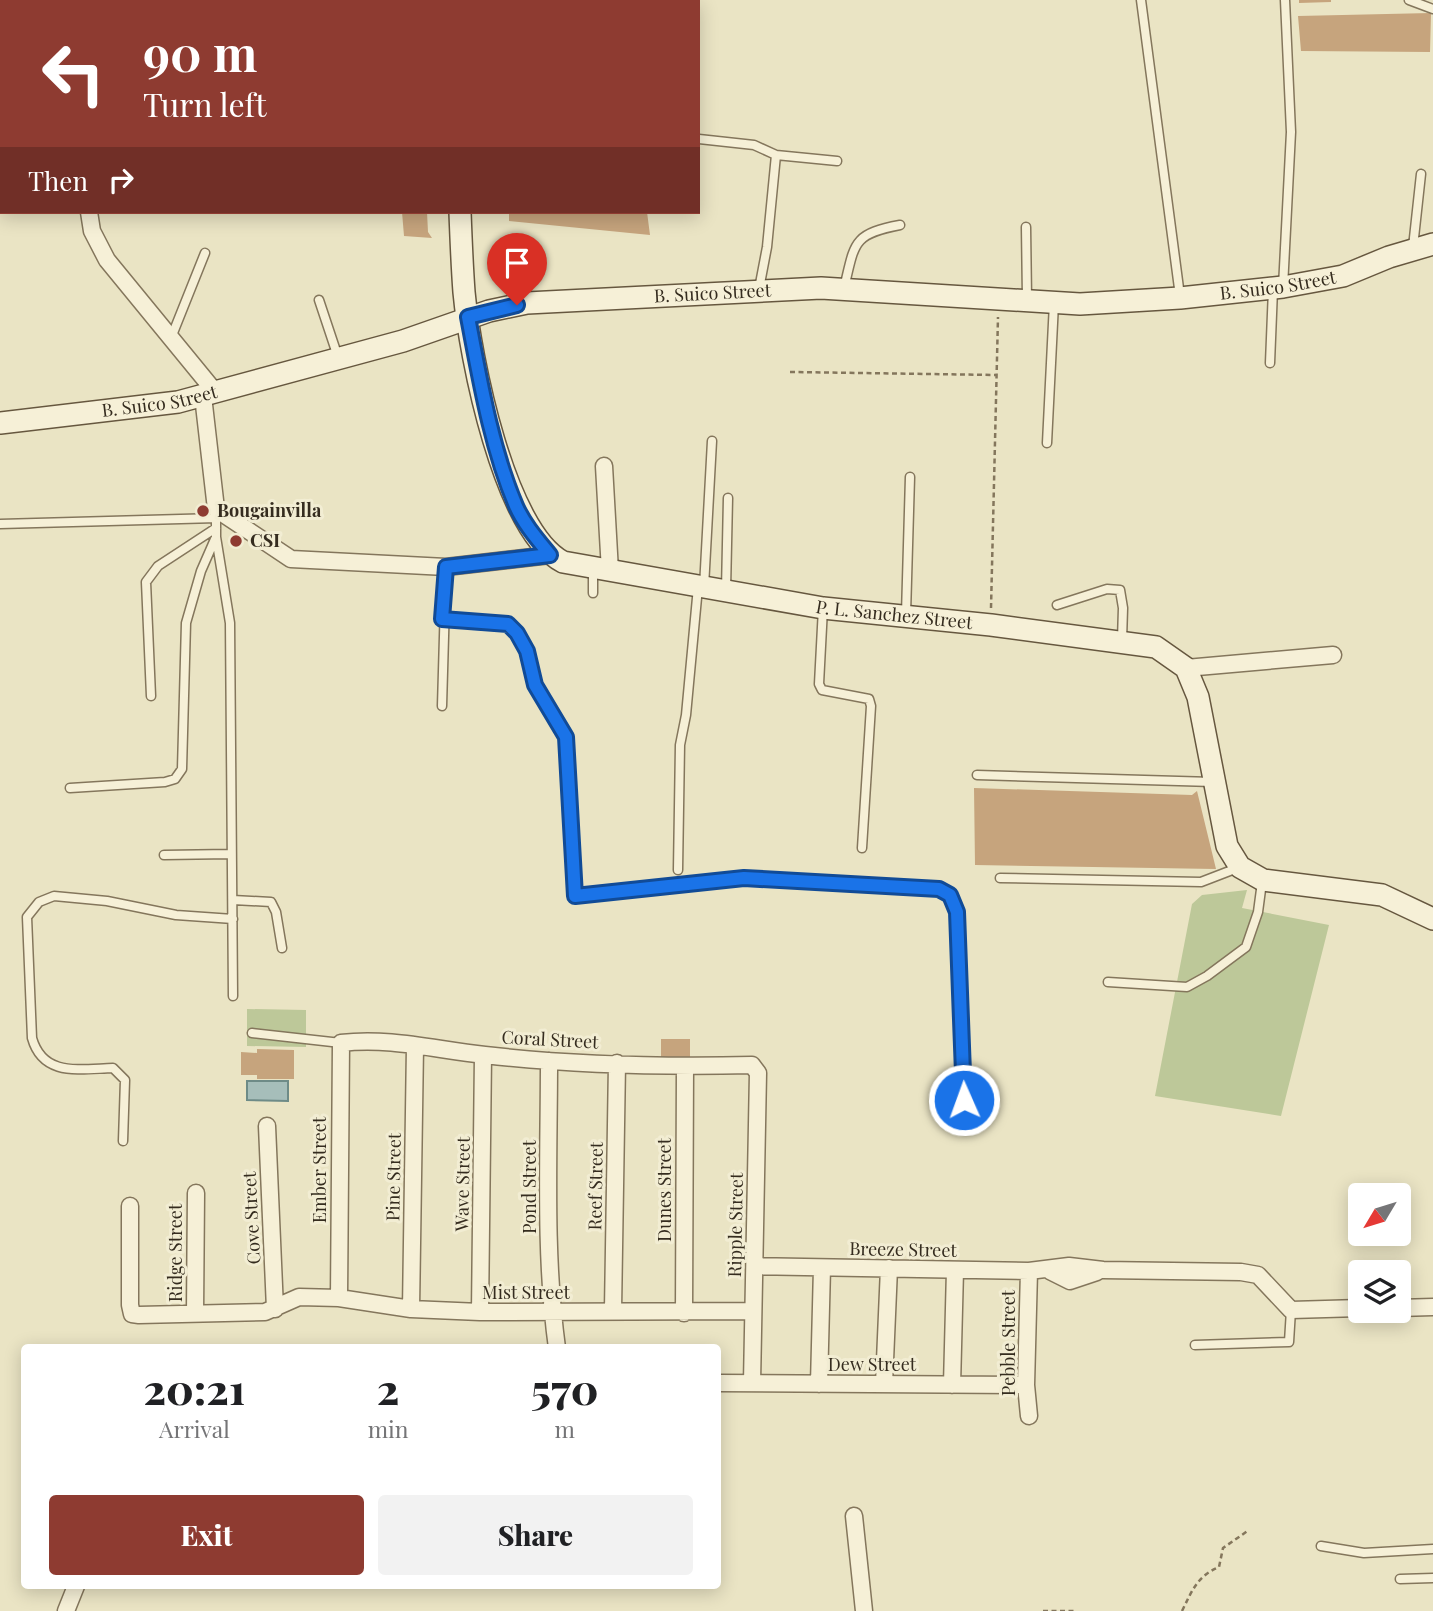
<!DOCTYPE html>
<html lang="en">
<head>
<meta charset="utf-8">
<style>
	body { margin:0; font-family:"Playfair Display",serif; background:#f2f2f2; color:#202124; height:100vh; display:flex; flex-direction:column; font-size:26px; white-space:nowrap }
	* { box-sizing:border-box; margin:0 }
	p { font-size:23px; color:#757577 }
	.icon { flex:none; width:38px; height:38px; fill:none; stroke:currentColor; stroke-width:2; stroke-linecap:round; stroke-linejoin:round }
	.map { position:relative; flex:1; overflow:hidden }
	.sheet { position:absolute; left:21px; top:1344px; width:700px; height:245px; display:flex; flex-direction:column; background:#fff; border-radius:7px; box-shadow:0 4px 18px #0003 }
	.sheet>* { flex:none }
	.banner { position:absolute; left:0px; top:0px; width:700px; height:214px; box-shadow:0 4px 18px #0003; background:#8e3b31; color:#fff; overflow:hidden }
	.needle { width:46px; rotate:232deg }
	.fabs { position:absolute; left:1348px; top:1183px; display:grid; gap:14px }
	.fabs a { display:grid; place-items:center; width:63px; height:63px; border-radius:7px; background:#fff; box-shadow:0 4px 18px #0003; font-size:35px }
	.pin { position:absolute; display:grid; place-items:center; width:60px; height:60px; color:#fff; margin:-72px -30px; border-radius:50% 50% 50% 0; rotate:-45deg; box-shadow:0 0 7px #0007 }
	.pin .icon { rotate:45deg }
	.me { position:absolute; width:77px; margin:-38px; rotate:358deg; stroke-linejoin:round; filter:drop-shadow(0 0 5px #0008) }
	.turn { display:flex; align-items:center; gap:24px; height:147px; padding:0 28px; font-size:32px }
	.turn .icon { width:91px; height:91px; stroke-width:2.5 }
	.turn b { display:block; font-size:49px; line-height:60px }
	.then { display:flex; align-items:center; height:66px; padding:0 28px; background:#0003; gap:14px; font-size:26px }
	.eta { display:flex; justify-content:space-evenly; align-items:center; height:119px; text-align:center }
	.eta b { font-size:42px; font-weight:800; line-height:49px }
	.action { display:flex; gap:14px; margin-top:auto; padding:14px 28px }
	.action a { flex:1; height:80px; border-radius:7px; background:#8e3b31; color:#fff; font-size:28px; font-weight:800; line-height:80px; text-align:center }
	.action a+a { background:#f2f2f2; color:#202124 }
	.map>svg:first-child { display:block }
	.green { fill:#bdc899 }
	.water { fill:#a6beba; stroke:#6e8b87; stroke-width:2 }
	.building { fill:#c6a47d }
	.lines { fill:none; stroke-linecap:round; stroke-linejoin:round }
	.lane-casing { stroke:#84765c; stroke-width:11 }
	.street-casing { stroke:#84765c; stroke-width:19 }
	.secondary-casing { stroke:#66573f; stroke-width:24 }
	.path { stroke:#84765c; stroke-width:2.5; stroke-dasharray:5 3.5; stroke-linecap:butt }
	.lane { stroke:#f6f0d7; stroke-width:8 }
	.street { stroke:#f6f0d7; stroke-width:16 }
	.secondary { stroke:#f6f0d7; stroke-width:21 }
	.route-casing { stroke:#114b97; stroke-width:18 }
	.route { stroke:#1a73e8; stroke-width:12 }
	.poi-dot { fill:#8e3b31; stroke:#f2edd3; stroke-width:2.5 }
	.labels { text-anchor:middle; stroke-width:6; stroke-linejoin:round; paint-order:stroke }
	.street-label { font-size:18px; fill:#352c1f; stroke:#f2edd3 }
	.poi-label { font-size:18px; font-weight:bold; fill:#352c1f; stroke:#f2edd3; text-anchor:start }
</style>
</head>
<body>
<div class="map">
<svg width="1433" height="1611" viewBox="0 0 1433 1611">
	<rect width="100%" height="100%" fill="#eae4c4"/>
	<path class="green" d="M1247,890L1242,908L1329,925L1281,1116L1155,1096L1192,904L1202,895Z
		M247,1009L306,1010V1047L247,1046Z"/>
	<path class="water" d="M247,1081H288V1101L247,1100Z"/>
	<path class="building" d="M1299,0H1331V2L1299,3Z
		M1431,13L1430,52L1301,51L1298,16Z
		M402,212H427L428,232L432,238L404,236Z
		M509,212H647L650,235L509,221Z
		M974,788L1192,795L1197,791L1216,869L975,865Z
		M661,1039H690V1057H661Z
		M257,1049L294,1050V1079H257V1075H241V1052L257,1053Z"/>
	<g class="lines">
		<defs>
			<path id="lane" d="M1141,0L1180,296
				M1409,0L1433,9
				M699,139L754,145L776,155L767,247L759,289
				M776,155L837,161
				M0,164H2
				M1026,227L1027,298
				M1413,247L1421,174
				M1283,287L1291,132L1285,0
				M844,288C855,243 852,234 900,225
				M319,300L338,357
				M517,304L522,262
				M171,338L205,253
				M1270,363L1273,289
				M1047,443L1054,303
				M216,510V537L230,623L233,996
				M0,524L217,518
				M593,568V593
				M704,587L712,441
				M726,590L728,498
				M1057,605L1107,589L1120,590L1123,608L1122,640
				M823,608L819,684L822,690L869,699L871,706L862,848
				M906,614L910,477
				M442,619L508,624L517,633L527,651L535,685L566,737L574,893L578,898L744,878L939,889L950,895L957,912L965,1126
				M151,696L146,582L158,566L216,528
				M442,706L446,567
				M977,775L1213,782
				M70,788L165,782L175,779L182,769L186,623L201,571L215,539
				M164,855L230,854
				M678,870L680,745L686,715L698,587
				M1000,878L1201,882L1240,867
				M233,900L271,902L276,912L282,948
				M1108,982L1187,987L1207,976L1246,947L1258,912L1262,882
				M252,1033L341,1043
				M123,1141L125,1080L113,1068C79,1069 43,1077 32,1038L27,917L39,902L54,896L107,901L176,915L233,919
				M1195,1345L1289,1342L1291,1310
				M1321,1546L1364,1553L1433,1549
				M1400,1579L1433,1578"/>
			<path id="street" d="M20,0L23,2
				M42,2L49,0
				M89,212L92,231L107,260L216,393
				M203,396L216,509L291,559L446,567L550,555
				M604,466L610,571
				M1186,668L1333,655
				M549,1061C549,1156 544,1253 557,1348
				M267,1126L275,1309
				M130,1206V1305L132,1314L139,1315L265,1312L299,1297L339,1298L411,1309L480,1312L753,1311
				M755,1266L1029,1271L1069,1266L1103,1270L1241,1272L1258,1275L1291,1310L1360,1308
				M1029,1271L1026,1385L1029,1416
				M1050,1271L1070,1281L1097,1272
				M339,1298L341,1043C390,1037 436,1050 485,1055C573,1065 663,1067 752,1065L758,1073L752,1383
				M1398,1308L1433,1307
				M411,1309L415,1046
				M613,1310L617,1063
				M480,1312L483,1055
				M195,1313L196,1193
				M684,1313L685,1067
				M718,1383L1026,1385
				M819,1384L822,1268
				M884,1384L889,1268
				M952,1385L955,1270
				M854,1516L864,1611
				M66,1611L76,1586"/>
			<g id="secondary">
				<path d="M454,0L455,2"/>
				<path id="s1" d="M460,212C461,239 462,265 464,292C470,357 504,531 563,562L823,608L991,625L1156,647L1186,668L1198,697L1227,846L1240,867L1263,880L1382,895L1433,919"/>
				<path id="s2" d="M0,423L178,402L403,341L489,311L527,303L821,288L1080,304L1180,298L1283,287L1343,276L1389,257L1433,244"/>
			</g>
		</defs>
		<use href="#lane" class="lane-casing"/>
		<use href="#street" class="street-casing"/>
		<use href="#secondary" class="secondary-casing"/>
		<path class="path" d="M790,372L996,375
			M991,608L998,317
			M1043,1611H1074
			M1182,1611C1192,1591 1197,1576 1219,1567L1223,1548L1249,1530"/>
		<use href="#lane" class="lane"/>
		<use href="#street" class="street"/>
		<use href="#secondary" class="secondary"/>
	</g>
	<g class="lines">
		<defs>
			<path id="route" d="M517,305L468,317C480,380 491,447 516,506C524,524 537,539 550,555L446,567L442,619L508,624L517,633L527,651L535,685L566,737L575,896L744,878L939,889L950,895L957,912L964,1100"/>
		</defs>
		<use href="#route" class="route-casing"/>
		<use href="#route" class="route"/>
	</g>
	<g class="poi-dot">
		<circle cx="203" cy="511" r="7"/>
		<circle cx="236" cy="541" r="7"/>
	</g>
	<g class="labels">
		<g class="street-label">
			<text dy="6" stroke="none"><textPath href="#s2" startOffset="1295">B. Suico Street</textPath></text>
			<text dy="6" stroke="none"><textPath href="#s2" startOffset="728">B. Suico Street</textPath></text>
			<text dy="6" stroke="none"><textPath href="#s2" startOffset="161">B. Suico Street</textPath></text>
			<text dy="6" stroke="none"><textPath href="#s1" startOffset="710">P. L. Sanchez Street</textPath></text>
			<text transform="translate(550 1040) rotate(3)" y="6">Coral Street</text>
			<text transform="translate(320 1170) rotate(-90)" y="6">Ember Street</text>
			<text transform="translate(394 1177) rotate(-89)" y="6">Pine Street</text>
			<text transform="translate(463 1184) rotate(-89)" y="6">Wave Street</text>
			<text transform="translate(596 1186) rotate(-89)" y="6">Reef Street</text>
			<text transform="translate(530 1187) rotate(-90)" y="6">Pond Street</text>
			<text transform="translate(665 1190) rotate(-90)" y="6">Dunes Street</text>
			<text transform="translate(252 1218) rotate(-93)" y="6">Cove Street</text>
			<text transform="translate(736 1225) rotate(-89)" y="6">Ripple Street</text>
			<text transform="translate(903 1250) rotate(1)" y="6">Breeze Street</text>
			<text transform="translate(176 1253) rotate(-90)" y="6">Ridge Street</text>
			<text x="526" y="1299">Mist Street</text>
			<text transform="translate(1009 1343) rotate(-90)" y="6">Pebble Street</text>
			<text x="872" y="1371">Dew Street</text>
		</g>
		<g class="poi-label">
			<text x="217" y="517">Bougainvilla</text>
			<text x="250" y="547">CSI</text>
		</g>
	</g>
</svg>
<div class="fabs">
<a><svg class="needle" viewBox="-14 -14 28 28"><path d="M0-13l5 13h-10z" fill="#e53935"/><path d="M0 13l5-13h-10z" fill="#757577"/></svg></a>
<a><svg class="icon" aria-label="layers" viewBox="0 0 24 24"><path d="M12 4l9 5-9 5-9-5zM3 14l9 5 9-5"/></svg></a>
</div>
<div class="pin" style="left:517px;top:305px;background:#d93025"><svg class="icon" aria-label="arrive" viewBox="0 0 24 24"><path d="M6 21V4h12l-3 4 3 4H6"/></svg></div>
<svg class="me" style="left:964px;top:1100px" viewBox="-20 -20 40 40"><circle r="17" fill="#1a73e8" stroke="#fff" stroke-width="3"/><path d="M0-11L8 9 0 5-8 9z" fill="#fff"/></svg>
<div class="banner">
<div class="turn"><svg class="icon" aria-label="left" viewBox="0 0 24 24"><path d="M17 20v-9H6M10 6l-5 5 5 5"/></svg><div><b>90 m</b>Turn left</div></div>
<div class="then">Then<svg class="icon" aria-label="right" viewBox="0 0 24 24"><path d="M7 20v-9h11M14 6l5 5-5 5"/></svg></div>
</div>
<section class="sheet">
<div class="eta">
<div><b>20:21</b><p>Arrival</p></div>
<div><b>2</b><p>min</p></div>
<div><b>570</b><p>m</p></div>
</div>
<div class="action"><a>Exit</a><a>Share</a></div>
</section>
</div>
</body>
</html>
